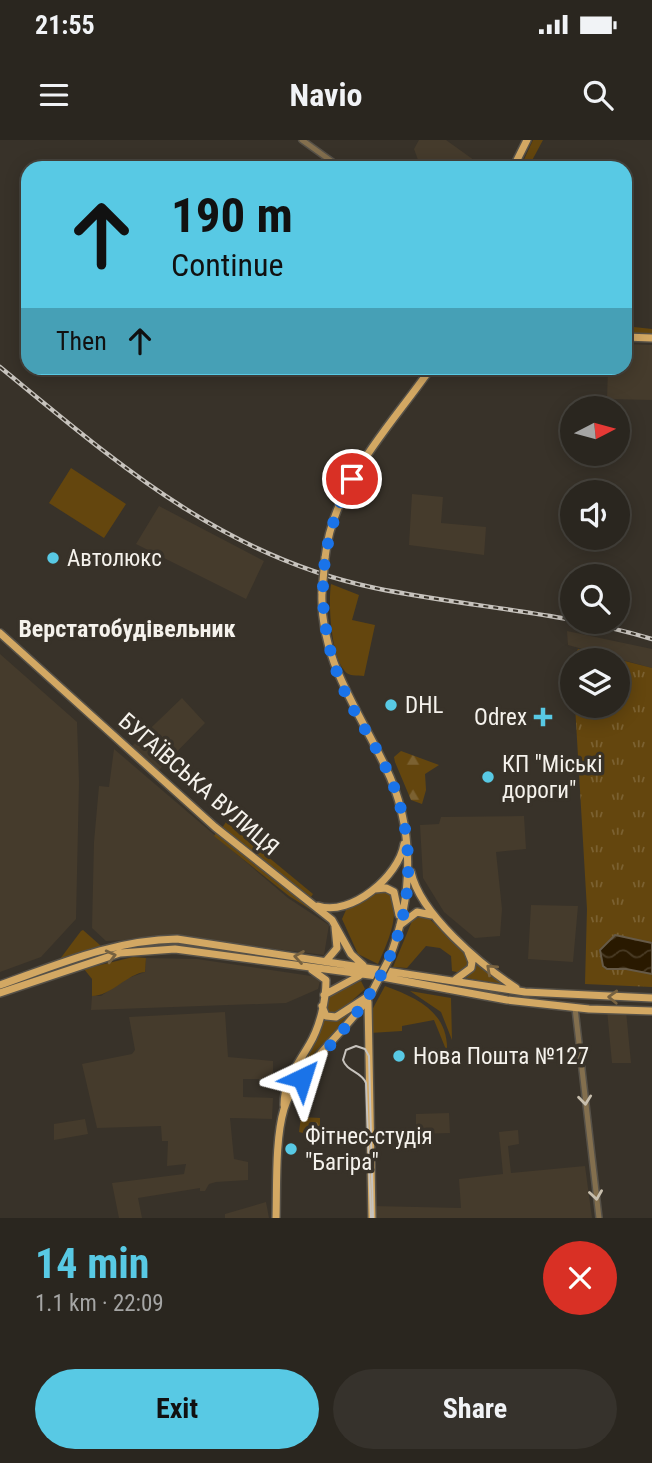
<!DOCTYPE html>
<html lang="en">
<head>
<meta charset="utf-8">
<style>
	body { margin:0; font-family:"Roboto Condensed",sans-serif; background:#36322c; color:#f1f3f6; height:100vh; display:flex; flex-direction:column; font-size:26px; white-space:nowrap }
	* { box-sizing:border-box; margin:0 }
	p { font-size:23px; color:#a5a5a4 }
	.icon { flex:none; width:38px; height:38px; fill:none; stroke:currentColor; stroke-width:2; stroke-linecap:round; stroke-linejoin:round }
	.map { position:relative; height:1078px; overflow:hidden }
	.drawer { display:flex; flex-direction:column; background:#2a261f; flex:1 }
	.drawer>* { flex:none }
	.hud { position:absolute; left:21px; top:21px; width:611px; height:214px; border-radius:21px; box-shadow:0 4px 18px #0003,0 0 0 2px #46433d; background:#58c9e4; color:#111; overflow:hidden }
	.needle { width:46px; rotate:84deg }
	.controls { position:absolute; left:560px; top:256px; display:grid; gap:14px }
	.controls a { display:grid; place-items:center; width:70px; height:70px; border-radius:50%; background:#2a261f; box-shadow:0 4px 18px #0003,0 0 0 2px #46433d; font-size:35px }
	.pin { position:absolute; display:grid; place-items:center; width:60px; height:60px; color:#fff; margin:-30px; border:4px solid #fff; border-radius:50%; box-shadow:0 2px 7px #0007 }
	.me { position:absolute; width:77px; margin:-38px; rotate:41deg; stroke-linejoin:round; filter:drop-shadow(0 0 5px #0008) }
	.turn { display:flex; align-items:center; gap:24px; height:147px; padding:0 35px; font-size:32px }
	.turn .icon { width:91px; height:91px; stroke-width:2.5 }
	.turn b { display:block; font-size:49px; line-height:60px }
	.then { display:flex; align-items:center; height:66px; padding:0 35px; background:#0003; gap:14px; font-size:26px }
	.round { display:grid; place-items:center; flex:none; width:74px; height:74px; border-radius:37px; background:#36322c }
	.head { display:flex; align-items:center; justify-content:space-between; height:119px; padding:0 35px }
	h1 { font-size:42px; font-weight:700; line-height:52px; color:#58c9e4 }
	.cta { display:flex; gap:14px; margin-top:auto; padding:14px 35px }
	.cta a { flex:1; height:80px; border-radius:42px; background:#58c9e4; color:#111; font-size:28px; font-weight:700; line-height:80px; text-align:center }
	.cta a+a { background:#36322c; color:#f1f3f6 }
	.status { display:flex; justify-content:space-between; align-items:center; height:49px; padding:0 35px; background:#2a261f; direction:ltr }
	.status svg { height:19px; fill:currentColor }
	header { display:flex; justify-content:space-between; align-items:center; height:91px; padding:0 35px; background:#2a261f; font-size:32px; font-weight:700 }
	.map>svg:first-child { display:block }
	.built { fill:#453b2c }
	.grass { fill:#64460e }
	.forest { fill:url(#forest-firs) }
	.park { fill:url(#park-tufts) }
	.water { fill:url(#water-waves); stroke:#665a47; stroke-width:2 }
	.lines { fill:none; stroke-linecap:round; stroke-linejoin:round }
	.minor-casing { stroke:#565148; stroke-width:8 }
	.major-casing { stroke:#565148; stroke-width:10 }
	.minor { stroke:#836f4e; stroke-width:5 }
	.major { stroke:#d3a863; stroke-width:7 }
	.tram { stroke:#c7c3bd; stroke-width:2 }
	.rail-casing { stroke:#c7c3bd; stroke-width:4.5 }
	.rail { stroke:#383229; stroke-width:2; stroke-dasharray:5; stroke-linecap:butt }
	.major-bridge-casing { stroke:#565148; stroke-width:10; stroke-linecap:butt }
	.major-bridge { stroke:#d3a863; stroke-width:7 }
	.oneway { stroke:#766140 }
	.oneway2 { stroke:#c7bead }
	.route { stroke:#1a73e8; stroke-width:12; stroke-dasharray:0 21.6 }
	.poi-dot { fill:#58c9e4; stroke:#383229; stroke-width:2.5 }
	.labels { text-anchor:middle; stroke-width:7; stroke-linejoin:round; paint-order:stroke }
	.poi-label { font-size:23px; fill:#f5f2ec; stroke:#383229; text-anchor:start }
	.street-label { font-size:23px; fill:#f5f2ec; stroke:#383229 }
	.neighbourhood-label { font-size:24px; font-weight:bold; fill:#f5f2ec; stroke:#383229 }
</style>
</head>
<body>
<div class="status"><b>21:55</b><svg viewBox="0 0 49 12"><path d="M0 12V9h3v3zM5 12V6h3v6zM10 12V3h3v9zM15 12V0h3v12zM26 1h20v11H26zM47 4h2v5h-2z"/></svg></div>
<header><svg class="icon" aria-label="menu" viewBox="0 0 24 24"><path d="M4 6h16M4 12h16M4 18h16"/></svg>Navio<svg class="icon" aria-label="search" viewBox="0 0 24 24"><circle cx="10" cy="10" r="6"/><path d="M15 15l6 6"/></svg></header>
<div class="map">
<svg width="652" height="1078" viewBox="0 0 652 1078">
	<defs>
		<pattern id="forest-firs" width="22" height="20" patternUnits="userSpaceOnUse" patternTransform="scale(1.75)"><rect width="22" height="20" fill="#64460e"/><path d="M5 1l3.5 6h-7zM16 11l3.5 6h-7z" fill="#7b6131"/></pattern>
		<pattern id="park-tufts" width="24" height="20" patternUnits="userSpaceOnUse" patternTransform="scale(1.75)"><rect width="24" height="20" fill="#64460e"/><path d="M3 7l-1-3M5 7V3M7 7l1-3M15 17l-1-3M17 17v-4M19 17l1-3" fill="none" stroke="#7b6131"/></pattern>
		<pattern id="water-waves" width="16" height="10" patternUnits="userSpaceOnUse" patternTransform="scale(1.75)"><rect width="16" height="10" fill="#291900"/><path d="M0 5q4-4 8 0t8 0" fill="none" stroke="#493b25"/></pattern>
	</defs>
	<rect width="100%" height="100%" fill="#383229"/>
	<path class="built" d="M419,0H446L485,28H421L414,9Z
		M625,204L652,205V260L607,259L608,228H625Z
		M412,354L443,357L441,383L486,387L484,415L409,405Z
		M159,366L264,421L246,459L136,404Z
		M567,491L652,509V528L568,505Z
		M0,514L77,582L79,642L76,779L41,817L0,832Z
		M182,558L205,583L158,631L131,607Z
		M114,609L288,758L329,785L324,815L179,797L106,801L92,788L94,702L99,646L109,647Z
		M524,676L526,709L496,712L502,769L500,796L475,798L444,772L423,738L420,685L439,684L441,677Z
		M531,765L578,766L573,822L528,819Z
		M146,818L197,819L318,837L320,841L318,849L286,863L91,870L92,856H101L123,840L145,832Z
		M607,870L626,871L631,923H612Z
		M225,872L228,917L273,921V939H243V957L273,958L272,979L230,978L234,1019L248,1022V1040L216,1042L209,1044L205,1051H200V1048L138,1058L142,1078H119L112,1043L184,1034L186,1024L167,1026L168,1001H162L161,986L97,988L82,924L132,914L135,910L129,877Z
		M449,973L450,993L416,994V974Z
		M85,979L88,994L54,1000V984Z
		M518,990L519,1004L508,1006L511,1033L585,1026L592,1078H373L372,1066L461,1068L459,1039L503,1034L499,992Z
		M266,1062L269,1078H225V1074Z"/>
	<path class="grass" d="M533,0H543L528,28H520Z
		M625,186L652,189V194H625Z
		M71,328L126,364L104,398L49,363Z
		M331,444L359,455L352,480L375,485L364,536C357,535 348,537 344,530C331,514 328,464 331,444Z
		M226,682L313,754L311,757L222,688Z
		M217,691L327,780L289,756L214,696Z
		M383,750L391,753C400,776 388,802 378,824L358,814L342,779L346,770Z
		M424,774L466,812C471,822 469,826 461,833L452,831L451,816L440,808L426,806L407,828L393,827L412,781Z
		M83,790L101,806L60,819L81,791Z
		M133,817L146,818L145,832C127,834 111,856 92,856V839L84,829Z
		M475,818L503,843L502,844L466,838L473,829Z
		M361,841L365,849L337,874L329,873L327,865L331,855Z
		M385,846C418,858 449,873 447,912L434,880L402,886V891L370,893L372,870Z
		M410,851L451,858L452,900L441,872Z
		M354,868L288,946L323,878Z"/>
	<path class="forest" d="M401,611L439,625L425,634L426,650L422,664L411,660L395,622L394,617Z
		M301,977L320,978V992L311,995L299,992Z"/>
	<path class="park" d="M578,509L652,528V847L585,844L587,769L575,565H618V520H573Z"/>
	<path class="water" d="M615,795L652,803V834L626,829H607L603,826L600,810Z"/>
	<g class="lines">
		<defs>
			<path id="minor" d="M302,0L341,28
				M575,868L599,1078"/>
			<path id="major" d="M513,28L527,0
				M625,197L652,198
				M325,418C333,343 390,287 431,228
				M322,452C319,518 358,569 385,626C415,687 414,756 389,819
				M0,493L215,687L332,780L351,814L363,825
				M411,732C420,774 481,825 516,848
				M375,749L386,748L394,752L399,775
				M318,766C351,777 399,736 404,704
				M400,785L417,772L432,775
				M326,821L337,808L335,787
				M456,839L471,828L472,822L468,812
				M0,845C59,824 114,800 177,799L525,852L652,858
				M0,853L120,813L175,809L377,836L507,860L589,869L652,871
				M324,855L359,836
				M368,862L372,1078
				M322,866L326,876L336,877L367,857
				M284,965C284,940 297,926 309,905C320,887 326,860 326,840L312,830
				M276,1078C277,1046 275,999 284,969C295,930 350,889 372,852"/>
		</defs>
		<use href="#minor" class="minor-casing"/>
		<use href="#major" class="major-casing"/>
		<use href="#minor" class="minor"/>
		<use href="#major" class="major"/>
		<path class="tram" d="M371,1078L366,943C361,931 347,932 343,920L346,910L356,906L365,909L369,916L373,1078"/>
		<defs>
			<path id="rail" d="M0,227C117,323 222,416 375,448C467,467 563,472 652,499"/>
		</defs>
		<use href="#rail" class="rail-casing"/>
		<use href="#rail" class="rail"/>
		<defs>
			<path id="major-bridge" d="M322,452L325,418
				M372,852L389,819"/>
		</defs>
		<use href="#major-bridge" class="major-bridge-casing"/>
		<use href="#major-bridge" class="major-bridge"/>
	</g>
	<defs><path id="oneway-chevron" d="M-2-3.5L2.5 0L-2 3.5" fill="none" stroke-width="1.6" stroke-linecap="round" stroke-linejoin="round" transform="scale(1.75)"/></defs>
	<g class="oneway">
		<use href="#oneway-chevron" transform="translate(111 816) rotate(-14)"/>
		<use href="#oneway-chevron" transform="translate(299 817) rotate(-171)"/>
		<use href="#oneway-chevron" transform="translate(491 829) rotate(-138)"/>
		<use href="#oneway-chevron" transform="translate(613 857) rotate(-178)"/>
	</g>
	<g class="oneway2">
		<use href="#oneway-chevron" transform="translate(585 960) rotate(84)"/>
		<use href="#oneway-chevron" transform="translate(596 1055) rotate(82)"/>
	</g>
	<g class="lines">
		<path class="route" d="M302,938C335,899 369,865 389,818C416,759 414,686 386,628C373,600 355,576 343,548C314,480 316,404 352,339"/>
	</g>
	<g class="poi-dot">
		<circle cx="53" cy="418" r="7"/>
		<circle cx="391" cy="565" r="7"/>
		<path d="M539.5 566.5h7v7h7v7h-7v7h-7v-7h-7v-7h7z"/>
		<circle cx="488" cy="637" r="7"/>
		<circle cx="399" cy="916" r="7"/>
		<circle cx="291" cy="1009" r="7"/>
	</g>
	<g class="labels">
		<g class="poi-label">
			<text x="67" y="426">Автолюкс</text>
			<text x="405" y="573">DHL</text>
			<text x="527" y="585" text-anchor="end">Odrex</text>
			<text x="502" y="632">КП "Міські<tspan x="502" dy="26">дороги"</tspan></text>
			<text x="413" y="924">Нова Пошта №127</text>
			<text x="305" y="1004">Фітнес-студія<tspan x="305" dy="26">"Багіра"</tspan></text>
		</g>
		<g class="street-label">
			<text transform="translate(199 644) rotate(41)" y="8">БУГАЇВСЬКА ВУЛИЦЯ</text>
		</g>
		<g class="neighbourhood-label">
			<text x="127" y="497">Верстатобудівельник</text>
		</g>
	</g>
</svg>
<div class="controls">
<a><svg class="needle" viewBox="-14 -14 28 28"><path d="M0-13l5 13h-10z" fill="#e53935"/><path d="M0 13l5-13h-10z" fill="#a5a5a4"/></svg></a>
<a><svg class="icon" aria-label="sound" viewBox="0 0 24 24"><path d="M4 9h4l5-4v14l-5-4H4zM17 9q2 3 0 6"/></svg></a>
<a><svg class="icon" aria-label="search" viewBox="0 0 24 24"><circle cx="10" cy="10" r="6"/><path d="M15 15l6 6"/></svg></a>
<a><svg class="icon" aria-label="layers" viewBox="0 0 24 24"><path d="M12 4l9 5-9 5-9-5zM3 14l9 5 9-5"/></svg></a>
</div>
<div class="pin" style="left:352px;top:339px;background:#d93025"><svg class="icon" aria-label="arrive" viewBox="0 0 24 24"><path d="M6 21V4h12l-3 4 3 4H6"/></svg></div>
<svg class="me" style="left:302px;top:938px" viewBox="-20 -20 40 40"><path d="M0-17L14 15 0 8-14 15z" fill="#1a73e8" stroke="#fff" stroke-width="4"/></svg>
<div class="hud">
<div class="turn"><svg class="icon" aria-label="ahead" viewBox="0 0 24 24"><path d="M12 20V5M6 11l6-6 6 6"/></svg><div><b>190 m</b>Continue</div></div>
<div class="then">Then<svg class="icon" aria-label="ahead" viewBox="0 0 24 24"><path d="M12 20V5M6 11l6-6 6 6"/></svg></div>
</div>
</div>
<section class="drawer">
<div class="head"><div><h1>14 min</h1><p>1.1 km · 22:09</p></div><a class="round" style="background:#d93025;color:#fff"><svg class="icon" aria-label="close" viewBox="0 0 24 24"><path d="M6 6l12 12M18 6L6 18"/></svg></a></div>
<div class="cta"><a>Exit</a><a>Share</a></div>
</section>
</body>
</html>
